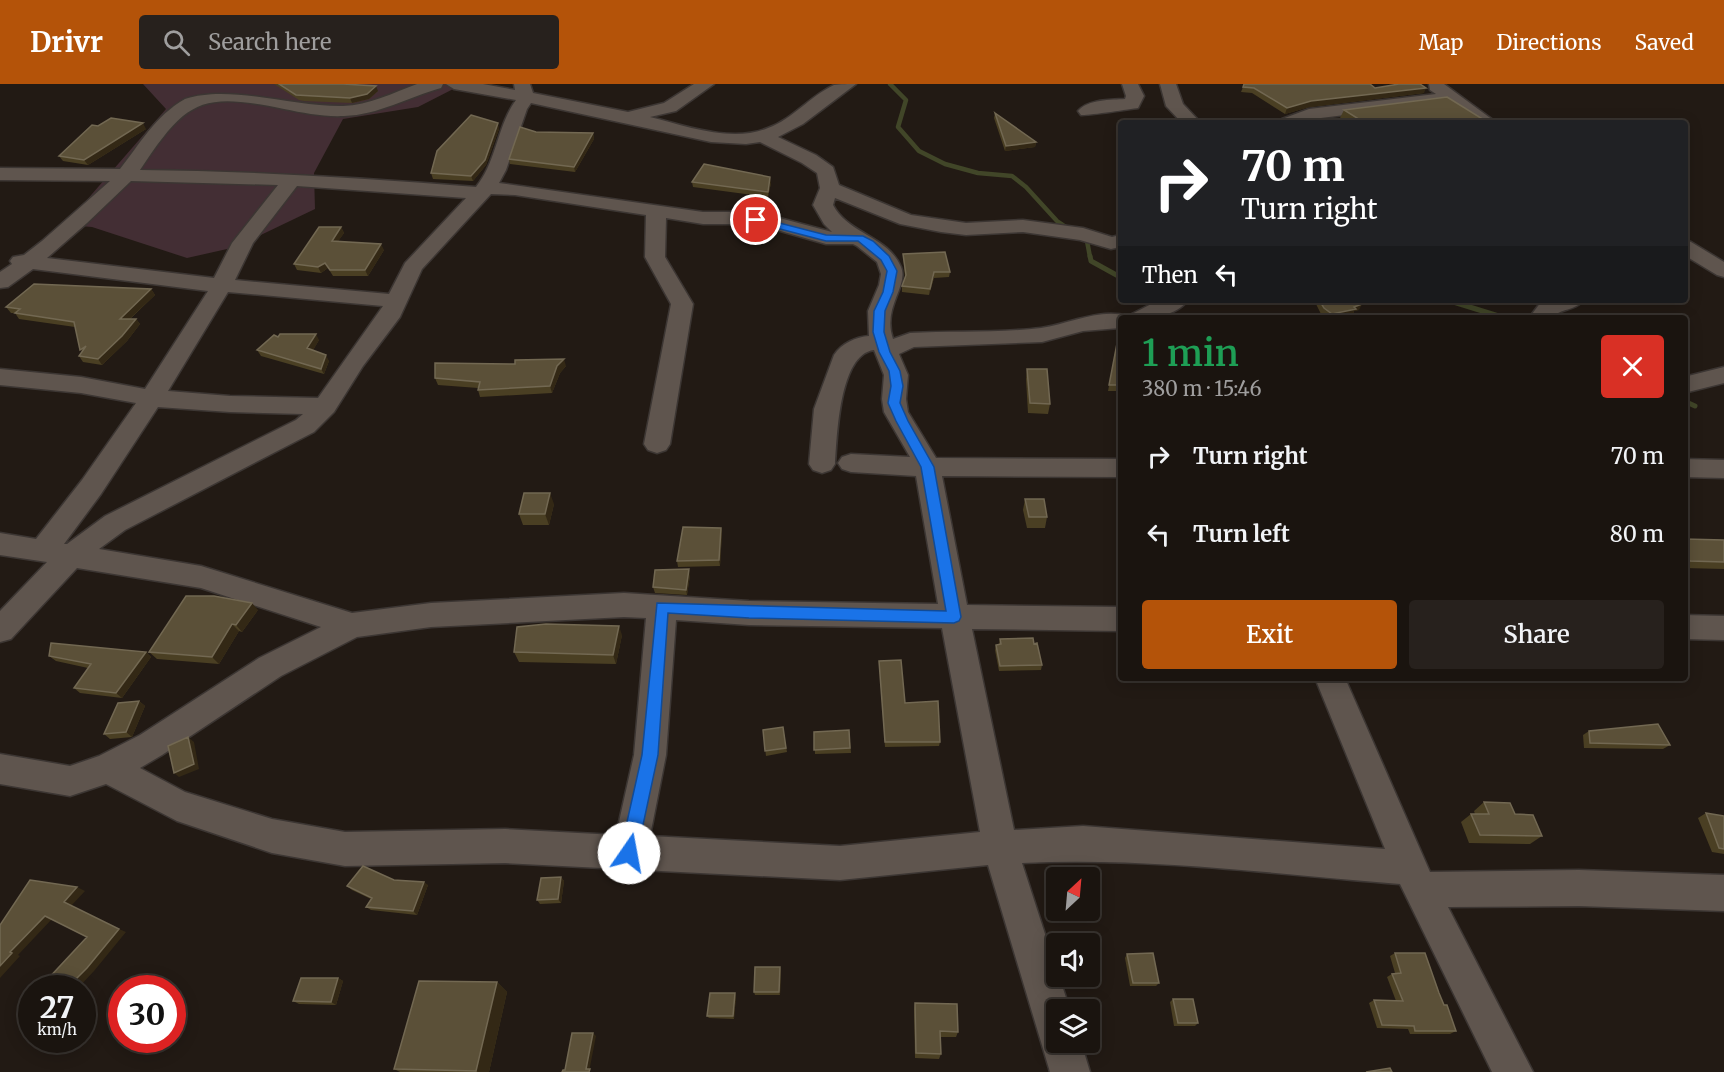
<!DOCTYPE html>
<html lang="en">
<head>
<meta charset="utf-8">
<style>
	body { margin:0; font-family:Merriweather,serif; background:#27211d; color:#f1f3f6; height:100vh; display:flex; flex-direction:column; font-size:22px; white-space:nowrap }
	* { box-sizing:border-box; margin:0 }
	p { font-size:20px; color:#9f9e9e }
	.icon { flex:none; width:33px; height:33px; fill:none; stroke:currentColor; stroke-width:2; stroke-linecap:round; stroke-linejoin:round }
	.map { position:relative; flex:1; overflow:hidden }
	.panel { position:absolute; left:1118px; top:231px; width:570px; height:366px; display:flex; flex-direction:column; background:#1a140f; border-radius:6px; box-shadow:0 3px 15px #0003,0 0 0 2px #38332f }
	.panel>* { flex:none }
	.guide { position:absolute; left:1118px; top:36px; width:570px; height:183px; border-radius:6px; box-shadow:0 3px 15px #0003,0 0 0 2px #38332f; background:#202124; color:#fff; overflow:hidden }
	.needle { width:39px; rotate:26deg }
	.controls { position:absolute; left:1046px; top:783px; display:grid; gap:12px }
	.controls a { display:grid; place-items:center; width:54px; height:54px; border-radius:6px; background:#1a140f; box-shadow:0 3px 15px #0003,0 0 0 2px #38332f; font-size:30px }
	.speed { position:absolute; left:18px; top:891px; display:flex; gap:12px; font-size:30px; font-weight:700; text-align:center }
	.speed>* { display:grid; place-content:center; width:78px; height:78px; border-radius:50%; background:#1a140f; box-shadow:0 3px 15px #0003,0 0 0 2px #38332f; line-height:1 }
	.speed small { font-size:15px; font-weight:400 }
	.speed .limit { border:9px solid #d22; background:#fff; color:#111 }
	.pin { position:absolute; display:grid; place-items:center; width:51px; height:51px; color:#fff; margin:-26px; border:3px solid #fff; border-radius:50%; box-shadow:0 2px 6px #0007 }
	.me { position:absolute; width:66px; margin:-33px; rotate:12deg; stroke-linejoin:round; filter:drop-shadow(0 0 4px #0008) }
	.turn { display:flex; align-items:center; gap:21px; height:126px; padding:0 24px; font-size:27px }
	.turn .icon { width:78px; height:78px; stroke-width:2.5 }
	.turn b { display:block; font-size:42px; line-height:51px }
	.then { display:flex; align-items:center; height:57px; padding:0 24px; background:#0003; gap:12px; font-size:22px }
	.round { display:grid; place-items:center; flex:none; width:63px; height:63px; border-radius:6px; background:#27211d }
	.head { display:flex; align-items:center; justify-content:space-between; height:102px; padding:0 24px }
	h1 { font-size:36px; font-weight:600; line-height:45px; color:#1e9e55 }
	.cta { display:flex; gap:12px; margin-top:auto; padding:12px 24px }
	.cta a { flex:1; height:69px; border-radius:6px; background:#b45309; color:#fff; font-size:24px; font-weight:600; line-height:69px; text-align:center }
	.cta a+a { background:#27211d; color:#f1f3f6 }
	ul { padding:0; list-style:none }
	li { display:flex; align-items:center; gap:18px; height:78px; padding:0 24px }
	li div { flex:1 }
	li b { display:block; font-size:22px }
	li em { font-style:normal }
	header { display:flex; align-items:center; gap:36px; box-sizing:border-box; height:84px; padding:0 30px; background:#b45309; color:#fff }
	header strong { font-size:28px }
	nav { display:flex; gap:33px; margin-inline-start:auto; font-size:21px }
	.search { width:420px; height:54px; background:#27211d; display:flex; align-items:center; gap:15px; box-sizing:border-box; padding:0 21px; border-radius:6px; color:#9f9e9e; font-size:22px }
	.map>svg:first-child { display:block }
	.green { fill:#432e34 }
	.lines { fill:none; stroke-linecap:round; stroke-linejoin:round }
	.stream-far1 { stroke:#414628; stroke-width:4.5 }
	.stream { stroke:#414628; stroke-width:5 }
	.minor-casing { stroke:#3c3633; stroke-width:3 }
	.minor { fill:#5f554e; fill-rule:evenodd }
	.wall { fill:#4a3f23 }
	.shaded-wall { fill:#332815 }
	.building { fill:#5b5038; stroke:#726852; stroke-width:1.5 }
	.route { fill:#1a73e8; stroke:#114b97; stroke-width:1.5 }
</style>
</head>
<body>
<header>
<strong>Drivr</strong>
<div class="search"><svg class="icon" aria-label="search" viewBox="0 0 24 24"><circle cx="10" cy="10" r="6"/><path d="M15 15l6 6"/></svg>Search here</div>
<nav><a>Map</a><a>Directions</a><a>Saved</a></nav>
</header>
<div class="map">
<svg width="1724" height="988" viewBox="0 0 1724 988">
	<rect width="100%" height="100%" fill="#221a14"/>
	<path class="green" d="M143,0H463L418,23L343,35L314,89L315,125L236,163L187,174L92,143L65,141L166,25Z"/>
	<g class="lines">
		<path class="stream-far1" d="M890,0L906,16L898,43L919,67L945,80L978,89L1012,92L1026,103L1057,137L1072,147
			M1081,153L1087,157L1090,173"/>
		<path class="stream" d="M1090,172L1091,177L1120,193
			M1206,216H1226
			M1447,216L1505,234
			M1684,317L1695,322"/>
		<defs>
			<path id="minor" d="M417,0H443L441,4C409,13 378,31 344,32C324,33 304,29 284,25C201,8 187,15 140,86C252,87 364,94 476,103C497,77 497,42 516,16L454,5L446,0H483L515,6L514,0H530L533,9L628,28L664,19L694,0H714L676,27L650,33C686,42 732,59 768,44C793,35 810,12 834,1C840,0 849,0 856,0L803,40L778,53L816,71L833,83L839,101L911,131L966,139L1023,136L1083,144L1112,153L1120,151V163L1111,165L1080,156L1023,148L966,151L941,148L900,140L835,114L833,121C848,150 888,152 901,183C909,202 882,223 893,255L910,249C951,247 1001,249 1041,244C1069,240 1099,224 1128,232L1159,216H1188C1174,236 1141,234 1120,234V244L1083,247L1042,258L914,263L899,270L908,291L906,315L908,328L936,374L1120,375V393L942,392L967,521L1120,523V547L972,545L1014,746L1083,742L1385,765L1315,594H1345L1430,788L1579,786L1724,791V827L1579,822L1448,823L1533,988H1492L1400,800C1274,790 1148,773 1022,779L1056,884V892H1059L1070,926H1056V958H1081L1090,988H1050L988,781L840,796L505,779L345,782L272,769L177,737L106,700L70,712L0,700V670L70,682L99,672L140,651L259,574L321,543L201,504L77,484L11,555L0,558V527L47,478L0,471V449L36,455L82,396L136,319L81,309L0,301V285L81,293L145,305L208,207L33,185L8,203L0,204V188L12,180L10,177L13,173L24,171L42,157L110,97L0,96V84L120,85C140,60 155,32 185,15C229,0 294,23 343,22C369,21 393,9 417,0ZM531,19L711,58L746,60L760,58L802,79L817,89L820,104L813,121L824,140L832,148L772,132L741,128H703L499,99L506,86L527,25ZM131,97L278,101L232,159L214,194L47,174L87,139ZM297,102L466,114L405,179L389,210L235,196L253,159ZM491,110L515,111L646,131L645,173L671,220L644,360L648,366L657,369L666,366L670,360L693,220L665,173L666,134L703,140H741L770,144L826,160H853L857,162L877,178L881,190L879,201L868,227L869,252C856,253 842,259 834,271L814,325L809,380L813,386L822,389L831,386L835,380C837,353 839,270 874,266L884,291L882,315L884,328L910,373L851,370L842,373L838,379L842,385L851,388L916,392L938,520L749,517L624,509L431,519L352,529L201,482L99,465L125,446L314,348L334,328L363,282L400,233L422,185ZM228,208L383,222L318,314L230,312L168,307ZM158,323L230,328L303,330L296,336L105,432L67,460H64L101,410ZM624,533L646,534L634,671L616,751L505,745L345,748L272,735L185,708L140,684L162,671L281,592L357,553L431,543ZM676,536L749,541L942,544L980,748L840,762L650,752L666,671Z
				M1122,0H1138L1144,12L1138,24C1131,25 1085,32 1081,31L1078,27C1088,15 1111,16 1125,15L1126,12Z
				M1160,0H1176L1183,20L1201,39H1182L1166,22Z
				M1429,0H1444L1497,39H1477L1448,18L1313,35L1303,39H1279L1282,35L1309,25L1436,10L1430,6Z
				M1684,156L1691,158L1724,178V193L1717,191L1684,171Z
				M1549,216H1583C1576,227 1560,224 1552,234H1529L1541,218Z
				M1724,283V299L1684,309V293Z
				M1684,375L1724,376V394L1684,393Z
				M1684,531L1724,532V556L1684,555Z"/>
		</defs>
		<use href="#minor" class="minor-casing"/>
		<use href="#minor" class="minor"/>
	</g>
	<path class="wall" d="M274,0H343L378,7L369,15L352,19L304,17L299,16Z
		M1243,3L1375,4L1424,9L1309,23L1285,30L1252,9L1241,8Z
		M1344,26L1489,39H1349L1340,34Z
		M995,29L1036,58L1035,63L1005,67L994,34Z
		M98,42L146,45L88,81L63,77L59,72Z
		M499,45L486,81L473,97L433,95L431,89Z
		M536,48L593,49L594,55L575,88L510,80L509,75Z
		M692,98L771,99L768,113L693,103Z
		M341,143L344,149L338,157L384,166L368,192H333L328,184L321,189L297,186L294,180Z
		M903,170L950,188L949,193L934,194L929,211L902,208V202L905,193Z
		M151,205L155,211L130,235H136L140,240L127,257L102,281L83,278L79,272L82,268L75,243L19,235L15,229H11L6,223Z
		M1314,216H1356L1359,226L1354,227L1353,230L1338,234H1326L1321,230Z
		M1120,245V307H1108L1119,250Z
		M278,253L319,256L313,266L329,277L324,290L261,272L257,266Z
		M566,282L560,289L552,309L480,313L478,306V304L438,301L435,294Z
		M1027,285L1050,320L1048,330L1028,329L1026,295Z
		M1025,415L1047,433L1045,444H1027L1023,426Z
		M554,420L549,441H523L519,430Z
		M721,444L722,449L720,482L678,483L677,477Z
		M1684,455L1724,456V485L1684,484Z
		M690,491L687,511L655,509L653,503Z
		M258,526L242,548L239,547L219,580L157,575L149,568Z
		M622,551L616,580L519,578L514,568Z
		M1000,555L1034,560L1042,581L1041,586L999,587L995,566L996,561L999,560Z
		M146,568L151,573L122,614L80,609L74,604L88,584L56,577L49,572Z
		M879,577L905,619L940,658L939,662L885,663Z
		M1257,594H1307L1305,598H1259Z
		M139,617L145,622L132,653L110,655L104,650Z
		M783,643L787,668L766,672L763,646Z
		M849,646L851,669L815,670L814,648Z
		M1589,647L1670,661L1663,665L1584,664L1583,651Z
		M1484,718L1515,730L1542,752L1530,760L1469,759L1461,738L1471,730H1475L1474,727Z
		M1706,729L1724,732V770L1712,768L1698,734Z
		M561,793L564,797L561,819L540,820L537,816Z
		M394,796L428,801L417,831L371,826L366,823L371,815L352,806L347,802Z
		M1395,869L1439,909L1456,947L1450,950H1410L1408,945L1377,944L1369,919L1374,916L1396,917L1387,893L1392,890L1395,889L1390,872Z
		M1127,870L1159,899L1156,902H1130L1125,874Z
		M781,886L780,911H755L754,908Z
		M338,894L343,897L336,921L299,920L293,917Z
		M497,898L507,908L489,988H400L394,985Z
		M736,912L734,935L709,934L707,932Z
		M1173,915L1198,939L1195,942H1174L1170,918Z
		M915,919L958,948L956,953H940L941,970L939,975L915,974L914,925Z"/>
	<path class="shaded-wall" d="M376,2L378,7L369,15L352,19L350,14Z
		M1426,4L1424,9L1309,23L1285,30L1287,24L1311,17Z
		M143,39L146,45L88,81L84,76Z
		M498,39L499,45L486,81L473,97L471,92Z
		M593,49L594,55L575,88L574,83Z
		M1036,58L1035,63L1005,67L1006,62Z
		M770,93L771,99L768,113V108Z
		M341,143L344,149L335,162L332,157Z
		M381,160L384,166L368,192L365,186Z
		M325,179L328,184L321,189L318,183Z
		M934,188V194L929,211L930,205Z
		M151,205L155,211L124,240L120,235Z
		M1362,220L1359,226L1354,227L1353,230L1338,234H1330L1332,230Z
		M136,235L140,240L127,257L102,281L98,275Z
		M316,250L319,256L311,270L307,264Z
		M326,271L329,277L324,290L321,285Z
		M564,275L566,282L560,289L552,309L550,302L557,282Z
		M550,409L554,420L549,441L545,430Z
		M721,444L722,449L720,482L719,476Z
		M689,485L690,491L687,511L686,506Z
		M252,519L258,526L242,548L236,541Z
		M232,540L239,547L219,580L212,573Z
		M619,542L622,551L616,580L613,571Z
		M146,568L151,573L122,614L116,609Z
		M139,617L145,622L132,653L126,648Z
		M188,653L194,658L199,685L179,693L174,689Z
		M561,793L564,797L561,819L558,815Z
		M424,798L428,801L417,831L413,827Z
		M77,803L85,807L71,822L64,818Z
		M45,832L52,835L18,871L20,872L0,894V882L10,868Z
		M119,845L126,848L94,887L78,904H67Z
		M780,883L781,886L780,911L779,908Z
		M338,894L343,897L336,921L331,918Z
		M497,898L507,908L489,988H478L476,987Z
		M735,909L736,912L734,935L733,932Z
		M593,949L596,952L589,988L586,985Z"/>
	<path class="building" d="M279,0H343L376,2L367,10L350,14L296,11Z
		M1244,0H1370L1375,4L1399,0H1420L1426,4L1311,17L1287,24L1254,4L1243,3Z
		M1447,13L1489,39H1365L1344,26Z
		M995,29L1036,58L1006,62Z
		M471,31L498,39L485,76L471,92L431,89L437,67Z
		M111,34L143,39L84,76L59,72L92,41L98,42Z
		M520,43L536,48L593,49L574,83L509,75Z
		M704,80L770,93L768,108L692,98Z
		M319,143H341L332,157L381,160L365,186H330L325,179L318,183L294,180Z
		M945,168L950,188H934L930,205L902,202L906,191L903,170Z
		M34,200L151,205L120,235H136L122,252L98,275L79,272L86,262L80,266L74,238L15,229L20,225L6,223Z
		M1319,216H1356L1362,220L1354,223L1356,225L1332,230L1324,224Z
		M1120,244V301H1109Z
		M280,250H316L307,264L326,271L321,285L257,266L274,251L278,253Z
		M564,275L557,282L550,302L478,306L480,298L435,294V279L515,280V276Z
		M1027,285H1047L1050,320L1030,319Z
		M524,409H550L545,430H519Z
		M1025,415H1044L1047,433H1029Z
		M683,443L721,444L719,476L677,477Z
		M1684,455L1724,456V478L1690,477L1684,468Z
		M689,485L686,506L653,503L655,486Z
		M186,512H214L252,519L236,541L232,540L212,573L149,568Z
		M546,540L619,542L613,571L514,568L517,543Z
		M1033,554L1034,560L1037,559L1042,581L1000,582L996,561L1001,560L1000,555Z
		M51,559L146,568L116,609L74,604L91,580L49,572Z
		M901,576L905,619L938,617L940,658H885L879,577Z
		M139,617L126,648L104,650L118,619Z
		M1658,640L1670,661L1590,659L1589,647Z
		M783,643L786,664L765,667L763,646Z
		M849,646L850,664L814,666V648Z
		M188,653L194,680L174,689L168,662Z
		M1484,718L1510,719L1515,730L1533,731L1542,752L1480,751L1471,730H1489Z
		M1706,729L1724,732V765L1719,764Z
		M363,782L394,796L424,798L413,827L366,823L372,814L347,802Z
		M561,793L558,815L537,816L541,794Z
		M30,796L77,803L64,818L119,845L87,884L67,904H55L46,897L87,853L45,832L10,868L12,869L0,882V841Z
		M1153,869L1159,899H1133L1127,870Z
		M1395,869H1425L1439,909L1444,921H1447L1456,947H1415L1414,942L1382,941L1374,916L1403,917L1392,890L1401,889Z
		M755,883H780L779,908H754Z
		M301,894H338L331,918L293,917Z
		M419,897L497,898L476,987L394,985Z
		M710,909H735L733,932H707Z
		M1173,915H1193L1198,939H1178Z
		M915,919L957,920L958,948L940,947L941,970L916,969Z
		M572,949H593L586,985H590L589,988H562L563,986H565Z
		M1390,984L1392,988H1366Z"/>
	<path class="route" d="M756,133L826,151L863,152L873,157L889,172L897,187L893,208L885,227L884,248L890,268L900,287L903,302L900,319L908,337L934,383L961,533L959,537L954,539L749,534L668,529L658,671L637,769L635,775L629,777L623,775L620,769L642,671L657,519L946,527L921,383L896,337L888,319L891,302L889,287L879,268L873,248L874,227L883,208L887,187L881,176L858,157H826L753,138V134Z"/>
</svg>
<div class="controls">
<a><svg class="needle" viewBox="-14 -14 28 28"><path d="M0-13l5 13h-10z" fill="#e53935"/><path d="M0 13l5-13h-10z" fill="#9f9e9e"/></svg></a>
<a><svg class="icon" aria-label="sound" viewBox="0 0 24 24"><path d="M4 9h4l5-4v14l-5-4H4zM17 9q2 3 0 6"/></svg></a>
<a><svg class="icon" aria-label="layers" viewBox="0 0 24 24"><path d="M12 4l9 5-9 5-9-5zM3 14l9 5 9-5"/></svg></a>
</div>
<div class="speed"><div>27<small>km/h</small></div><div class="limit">30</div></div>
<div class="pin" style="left:756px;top:136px;background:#d93025"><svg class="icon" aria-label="arrive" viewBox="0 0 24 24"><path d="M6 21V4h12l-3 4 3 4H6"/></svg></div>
<svg class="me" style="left:629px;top:769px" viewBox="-20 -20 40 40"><circle r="19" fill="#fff"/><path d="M0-13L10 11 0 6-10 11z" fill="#1a73e8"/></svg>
<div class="guide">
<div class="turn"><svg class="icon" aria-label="right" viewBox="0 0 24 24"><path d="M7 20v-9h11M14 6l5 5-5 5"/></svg><div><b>70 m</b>Turn right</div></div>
<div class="then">Then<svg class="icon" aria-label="left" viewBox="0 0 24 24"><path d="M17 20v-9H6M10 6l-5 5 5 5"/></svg></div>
</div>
<section class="panel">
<div class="head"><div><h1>1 min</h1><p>380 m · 15:46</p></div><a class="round" style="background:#d93025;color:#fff"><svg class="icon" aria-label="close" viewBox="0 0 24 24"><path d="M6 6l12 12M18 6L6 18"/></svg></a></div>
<ul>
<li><svg class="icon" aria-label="right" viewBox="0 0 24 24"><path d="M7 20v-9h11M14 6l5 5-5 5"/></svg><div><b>Turn right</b></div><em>70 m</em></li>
<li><svg class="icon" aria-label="left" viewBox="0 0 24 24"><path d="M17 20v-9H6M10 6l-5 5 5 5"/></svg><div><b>Turn left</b></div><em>80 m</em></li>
</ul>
<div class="cta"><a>Exit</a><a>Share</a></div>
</section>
</div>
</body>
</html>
